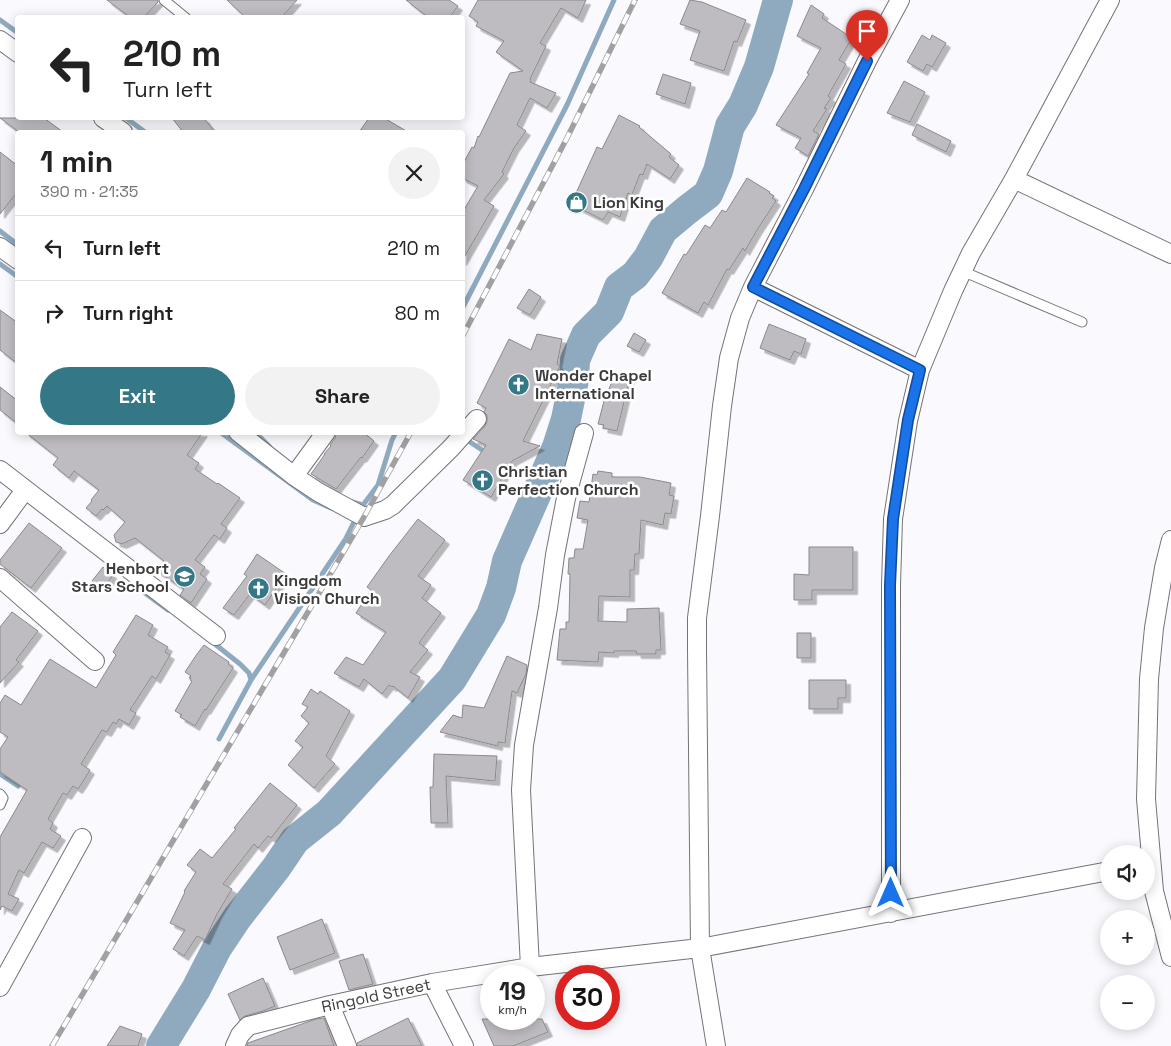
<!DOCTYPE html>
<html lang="en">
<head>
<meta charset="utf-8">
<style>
	body { margin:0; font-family:"Space Grotesk",sans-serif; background:#f2f2f2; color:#222; height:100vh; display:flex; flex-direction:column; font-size:19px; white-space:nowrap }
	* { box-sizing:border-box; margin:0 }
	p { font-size:16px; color:#767676 }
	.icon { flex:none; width:28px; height:28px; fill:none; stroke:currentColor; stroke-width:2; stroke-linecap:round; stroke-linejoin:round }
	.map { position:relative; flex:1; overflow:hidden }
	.side { position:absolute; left:15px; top:130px; width:450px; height:305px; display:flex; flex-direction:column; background:#fff; border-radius:5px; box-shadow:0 2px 12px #0003 }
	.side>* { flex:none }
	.banner { position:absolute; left:15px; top:15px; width:450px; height:105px; border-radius:5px; box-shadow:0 2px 12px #0003; background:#fff; color:#222; overflow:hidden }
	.buttons { position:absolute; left:1100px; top:845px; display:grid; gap:10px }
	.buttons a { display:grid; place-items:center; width:55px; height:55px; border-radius:50%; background:#fff; box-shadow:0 2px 12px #0003; font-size:25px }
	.speed { position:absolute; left:480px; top:965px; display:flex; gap:10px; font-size:25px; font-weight:700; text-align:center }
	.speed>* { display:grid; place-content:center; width:65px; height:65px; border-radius:50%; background:#fff; box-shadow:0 2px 12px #0003; line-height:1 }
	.speed small { font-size:12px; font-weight:400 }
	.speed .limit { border:8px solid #d22; background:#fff; color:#111 }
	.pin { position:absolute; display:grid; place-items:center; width:42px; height:42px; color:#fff; margin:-51px -21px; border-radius:50% 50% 50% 0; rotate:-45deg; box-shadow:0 0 5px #0007 }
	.pin .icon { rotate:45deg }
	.me { position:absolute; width:55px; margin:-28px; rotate:0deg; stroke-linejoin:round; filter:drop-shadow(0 0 4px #0008) }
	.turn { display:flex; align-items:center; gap:18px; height:105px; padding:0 25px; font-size:22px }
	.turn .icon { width:65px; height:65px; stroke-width:2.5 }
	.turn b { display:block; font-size:35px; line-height:42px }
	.round { display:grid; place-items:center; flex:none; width:52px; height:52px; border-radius:26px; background:#f2f2f2 }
	.summary { display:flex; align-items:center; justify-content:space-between; height:85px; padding:0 25px }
	h1 { font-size:30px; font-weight:600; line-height:38px }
	.cta { display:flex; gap:10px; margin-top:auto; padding:10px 25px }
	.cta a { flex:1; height:58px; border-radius:30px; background:#347887; color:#fff; font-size:20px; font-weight:600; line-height:58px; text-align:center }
	.cta a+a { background:#f2f2f2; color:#222 }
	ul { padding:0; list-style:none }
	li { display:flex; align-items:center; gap:15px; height:65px; padding:0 25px; border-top:1px solid #e0e0e0 }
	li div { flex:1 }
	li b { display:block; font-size:19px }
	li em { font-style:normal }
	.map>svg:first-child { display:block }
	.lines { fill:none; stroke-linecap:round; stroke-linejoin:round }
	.stream { stroke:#8faabf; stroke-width:5 }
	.river { stroke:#8faabf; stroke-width:30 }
	.building { fill:#bebcc0; stroke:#8b898d; filter:url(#shadow) }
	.service-casing { stroke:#747377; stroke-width:11 }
	.minor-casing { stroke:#747377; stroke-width:20 }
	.service { stroke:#fff; stroke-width:9 }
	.minor { stroke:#fff; stroke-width:18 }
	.rail-casing { stroke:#a1a1a4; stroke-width:5.5 }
	.rail { stroke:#fff; stroke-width:4; stroke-dasharray:11; stroke-linecap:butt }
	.route-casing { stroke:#114b97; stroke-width:12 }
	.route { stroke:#1a73e8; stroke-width:9 }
	.labels { text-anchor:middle; stroke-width:5; stroke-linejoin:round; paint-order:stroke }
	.poi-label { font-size:16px; font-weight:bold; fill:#3c3c3d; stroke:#fff; text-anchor:start }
	.street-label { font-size:16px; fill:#3c3c3d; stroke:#fff }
</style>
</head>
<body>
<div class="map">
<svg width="1171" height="1046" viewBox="0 0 1171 1046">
	<defs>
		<filter id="shadow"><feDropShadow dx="4.5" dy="4.5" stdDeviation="0" flood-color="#0004"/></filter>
	</defs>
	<rect width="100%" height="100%" fill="#f9f9fe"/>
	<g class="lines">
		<path class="stream" d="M0,20L18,33
			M126,118L145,132
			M0,231L18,245
			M0,264L18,277
			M462,309L567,105L614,0
			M220,432L313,500L331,508
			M255,432L269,446
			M464,438L488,454
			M504,464L513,470L543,482
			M352,502L363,505L378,485L392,440L396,432
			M138,588L168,610
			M211,641L240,664L249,673L251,680
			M219,739L251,680L345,540L355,520L352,518
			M0,774L18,786"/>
		<path class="river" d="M161,1046L196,989L217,948L237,918L276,868L295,840L329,813L452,679L491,615L501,588L507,561L557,447L566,419L574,380L575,360L586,335L609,312L619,287L635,275L648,258L663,230L687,210L708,194L718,171L730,126L743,105L759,67L778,0"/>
	</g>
	<path class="building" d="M107,0H158V2L143,18H131Z
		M227,0H297L281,18H246Z
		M406,0H449L458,6L449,18H429Z
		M478,0H586L578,18L561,8L540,43L546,46L530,79L531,80L530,82L556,93L547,108L530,98L517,125L526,131L514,148L502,172L504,174L484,200L494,206L462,261V213L478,186L462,178V166L472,147L474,148L478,136L479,137L510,73L523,71L496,52L504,41L476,26L478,22L469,16Z
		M690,0L702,2L746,20L737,42L734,41L724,71L690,60L700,31L680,24Z
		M811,5L824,14L822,18L852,38L839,60L846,64L828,96L831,98L824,108L827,109L813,131L819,134L808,156L795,148L801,138L776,125L809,74L807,73L821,48L797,36Z
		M922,35L930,40L932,35L946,43L932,67L927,64L923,71L907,62Z
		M663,74L691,83L685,104L656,94Z
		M904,81L925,92L910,122L887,113Z
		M619,115L640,126L639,127L671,154L669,157L679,165L670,179L647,164L643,175L640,174L632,195L628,193L620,217L608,212L603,220L571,204L597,147L602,149Z
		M0,118H44L63,132H19Z
		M172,118H204L215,132H183Z
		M369,118H384L408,132H359Z
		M917,124L951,141L946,152L912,135Z
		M0,152L18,166V191L0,214Z
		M747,178L770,192L769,193L774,196L772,198L776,201L757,230L745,251L743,248L729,270L727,269L708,305L704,302L698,313L662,293L684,254L686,255L705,225L710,228L722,210L726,212Z
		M529,289L541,297L530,315L517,308Z
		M0,310L18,323V364L0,350Z
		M769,324L806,339L801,354L794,351L790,360L760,348Z
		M634,333L646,340L639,352L627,346Z
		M537,334L562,339L557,364L560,366L523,441L540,446L512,461L491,497L463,480L486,445L473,439L485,426L487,421V415L484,412L486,408L477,403L509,339L531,350Z
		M616,372L630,377L617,431L603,428L604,425L598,424L604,401Z
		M0,387L18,401V424L0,410Z
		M25,432H203L187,455L199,463L195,469L217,484L218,483L240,498L221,524L227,528L220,539L214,535L195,560L205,567L200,574L207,579L191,603L180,595L184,589L157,571L164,561L135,538L122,544L116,542L114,535L125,522L107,506L103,510L102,509L96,516L86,508L92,501L91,500L99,490L74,471L69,478L53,465L58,458Z
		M337,432H363L374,441L362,458L361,457L336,489L311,474L325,454H324L331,446L330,445L335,438Z
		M598,471L612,473V477H640L671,483L669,495L674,496L671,514L665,513L663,525L641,520L639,554H635L634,570H630V597L599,596L598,621L627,622V609L659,608L661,650H656V654H637L636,651H614V653L599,652L598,662L557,660L560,629H566V622H569L570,574H568L569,558H574L575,549H583L588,520L577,518L580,501L589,502L593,474L597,475Z
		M418,519L445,540L418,576L431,585L422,598L441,613L419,643L428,650L410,672L420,677L408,698L393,686L392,687L389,685L382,694L364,679L359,687L334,673L346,657L363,665L386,632L356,613L371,590L367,587L389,556Z
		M29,523L62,548L31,588L0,564V560Z
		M809,547H853V590H812V600H794V574L809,575Z
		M257,554L286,574L265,605L250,594L234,615L223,608L247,576L244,574Z
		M103,567L113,575L103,589L92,581Z
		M12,612L38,631L16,660L19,662L0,683V627Z
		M136,615L153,625L148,635L168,647L165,652L170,655L156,679L152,676L130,710L136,713L129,725L119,719L116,724L113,722L107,732L102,730L81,764L90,770L82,783L78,789L73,786L67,795L63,793L48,819L53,823L50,829L61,836L53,848L42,842L24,873L19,870L8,894L19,899L12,911L2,906L0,910V837L27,790L0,772V749L8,737L0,732V703L5,695L21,705L50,659L96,688L116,655L113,652Z
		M797,633H811V658H797Z
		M204,645L229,662L228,664L233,668L206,710L205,709L195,726L180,717L182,715L175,711L192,681L190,680L191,678H189L191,676L185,672L197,654Z
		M507,656L527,665L526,674L517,693L512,691L505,743L498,742V746L440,732L453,715L462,718L463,705L484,708Z
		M809,680H846V698H838V709H809Z
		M311,689L318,694L320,691L350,711L326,756L335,764L314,788L288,765L303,747L295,741L309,723L301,716L308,707L302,704Z
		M434,754L497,756L495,781L446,776L448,823H431L430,787H433Z
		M270,783L297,805L271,838L268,836L258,848L254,844L223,884L232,889L217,914L205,940L197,936L184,956L173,949L185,930L170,923L185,892L184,891L196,872L187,865L200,849L212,858L236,829L234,828Z
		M322,919L335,953L290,970L277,937Z
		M363,954L373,984L349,990L339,961Z
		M263,978L275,1006L263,1011L245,1016L240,1020L228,994Z
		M324,1018L334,1046H247L248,1043L316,1019Z
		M408,1018L422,1046H357V1043Z
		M482,1019H542L548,1032L513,1046H494Z
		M120,1026L142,1034L138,1046H107Z"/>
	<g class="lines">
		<defs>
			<path id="service" d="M164,0L186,18
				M962,271L1082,322
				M0,794L3,798L0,805"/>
			<path id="minor" d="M0,40L18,53
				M103,118L123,132
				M1014,179L1171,254
				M0,247L18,260
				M753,287L920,370
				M238,432L294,476L318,492L364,517L385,510L393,505L451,448L477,419
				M0,470L216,636
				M294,476L326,432
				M0,524L25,490
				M1171,540L1164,568L1154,628L1149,679L1146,799L1154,891L1171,957
				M0,578L95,661
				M891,913V585L893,519L908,421L920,370L953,291L971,253L1014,179L1110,0
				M530,967L521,790L524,745L548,608L555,555L566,498L584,433
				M432,983L464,1046
				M0,987L82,838
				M330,1005L347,1046
				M235,1046L240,1035L248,1026L330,1005L432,983L530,967L700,948L1109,871
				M716,1046L700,948L697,649V618L710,516L722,406L729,358L740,318L753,287L804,189L867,61L900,0"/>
		</defs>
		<use href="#service" class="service-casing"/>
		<use href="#minor" class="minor-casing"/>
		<use href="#service" class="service"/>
		<use href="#minor" class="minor"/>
		<defs>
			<path id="rail" d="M462,337L567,138L635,0
				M52,1046L364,517L411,432"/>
		</defs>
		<use href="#rail" class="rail-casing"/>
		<use href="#rail" class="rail"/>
	</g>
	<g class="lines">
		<defs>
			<path id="route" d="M867,61L804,189L753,287L920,370L908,420L893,519L890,585L891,893"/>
		</defs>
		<use href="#route" class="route-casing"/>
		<use href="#route" class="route"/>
	</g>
	<defs>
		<symbol id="shop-disc" viewBox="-11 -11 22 22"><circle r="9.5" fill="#347887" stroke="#fff"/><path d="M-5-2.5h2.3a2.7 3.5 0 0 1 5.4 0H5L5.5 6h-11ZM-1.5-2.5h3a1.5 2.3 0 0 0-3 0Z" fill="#fff"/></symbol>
		<symbol id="church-disc" viewBox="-11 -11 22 22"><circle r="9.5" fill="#347887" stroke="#fff"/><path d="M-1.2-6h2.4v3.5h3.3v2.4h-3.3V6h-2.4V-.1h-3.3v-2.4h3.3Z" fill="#fff"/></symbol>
		<symbol id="school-disc" viewBox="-11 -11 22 22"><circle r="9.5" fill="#347887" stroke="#fff"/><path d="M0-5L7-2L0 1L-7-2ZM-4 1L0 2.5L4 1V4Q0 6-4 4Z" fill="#fff"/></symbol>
	</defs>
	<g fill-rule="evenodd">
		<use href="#shop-disc" x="564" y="190" width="25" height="25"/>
		<use href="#church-disc" x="506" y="372" width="25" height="25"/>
		<use href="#church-disc" x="470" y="468" width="25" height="25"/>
		<use href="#school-disc" x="172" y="564" width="25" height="25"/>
		<use href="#church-disc" x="246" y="576" width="25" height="25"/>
	</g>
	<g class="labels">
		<g class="poi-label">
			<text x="593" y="208">Lion King</text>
			<text x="535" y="381">Wonder Chapel<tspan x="535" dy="18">International</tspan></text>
			<text x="498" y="477">Christian<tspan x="498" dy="18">Perfection Church</tspan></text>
			<text x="169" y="574" text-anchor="end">Henbort<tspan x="169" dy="18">Stars School</tspan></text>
			<text x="274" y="586">Kingdom<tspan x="274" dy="18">Vision Church</tspan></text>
		</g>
		<g class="street-label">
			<text transform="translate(376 995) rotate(-12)" y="6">Ringold Street</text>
		</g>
	</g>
</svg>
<div class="buttons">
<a><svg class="icon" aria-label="sound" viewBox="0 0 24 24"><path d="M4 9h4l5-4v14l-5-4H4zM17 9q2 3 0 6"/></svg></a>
<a>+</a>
<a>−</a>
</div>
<div class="speed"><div>19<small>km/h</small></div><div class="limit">30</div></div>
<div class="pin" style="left:867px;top:61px;background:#d93025"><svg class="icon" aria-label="arrive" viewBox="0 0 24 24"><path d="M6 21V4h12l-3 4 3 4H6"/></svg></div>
<svg class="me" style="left:891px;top:893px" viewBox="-20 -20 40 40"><path d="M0-17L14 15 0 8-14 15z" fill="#1a73e8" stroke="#fff" stroke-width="4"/></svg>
<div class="banner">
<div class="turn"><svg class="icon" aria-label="left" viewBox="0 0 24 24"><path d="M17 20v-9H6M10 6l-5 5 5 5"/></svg><div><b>210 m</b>Turn left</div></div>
</div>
<section class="side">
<div class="summary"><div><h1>1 min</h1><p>390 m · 21:35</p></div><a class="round"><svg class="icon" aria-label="close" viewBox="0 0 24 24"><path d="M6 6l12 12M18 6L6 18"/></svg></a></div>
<ul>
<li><svg class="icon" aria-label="left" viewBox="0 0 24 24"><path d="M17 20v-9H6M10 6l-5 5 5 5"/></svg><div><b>Turn left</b></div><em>210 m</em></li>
<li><svg class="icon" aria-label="right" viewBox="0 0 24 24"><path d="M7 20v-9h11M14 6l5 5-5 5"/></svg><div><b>Turn right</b></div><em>80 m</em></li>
</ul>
<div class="cta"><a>Exit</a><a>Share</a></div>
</section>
</div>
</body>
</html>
